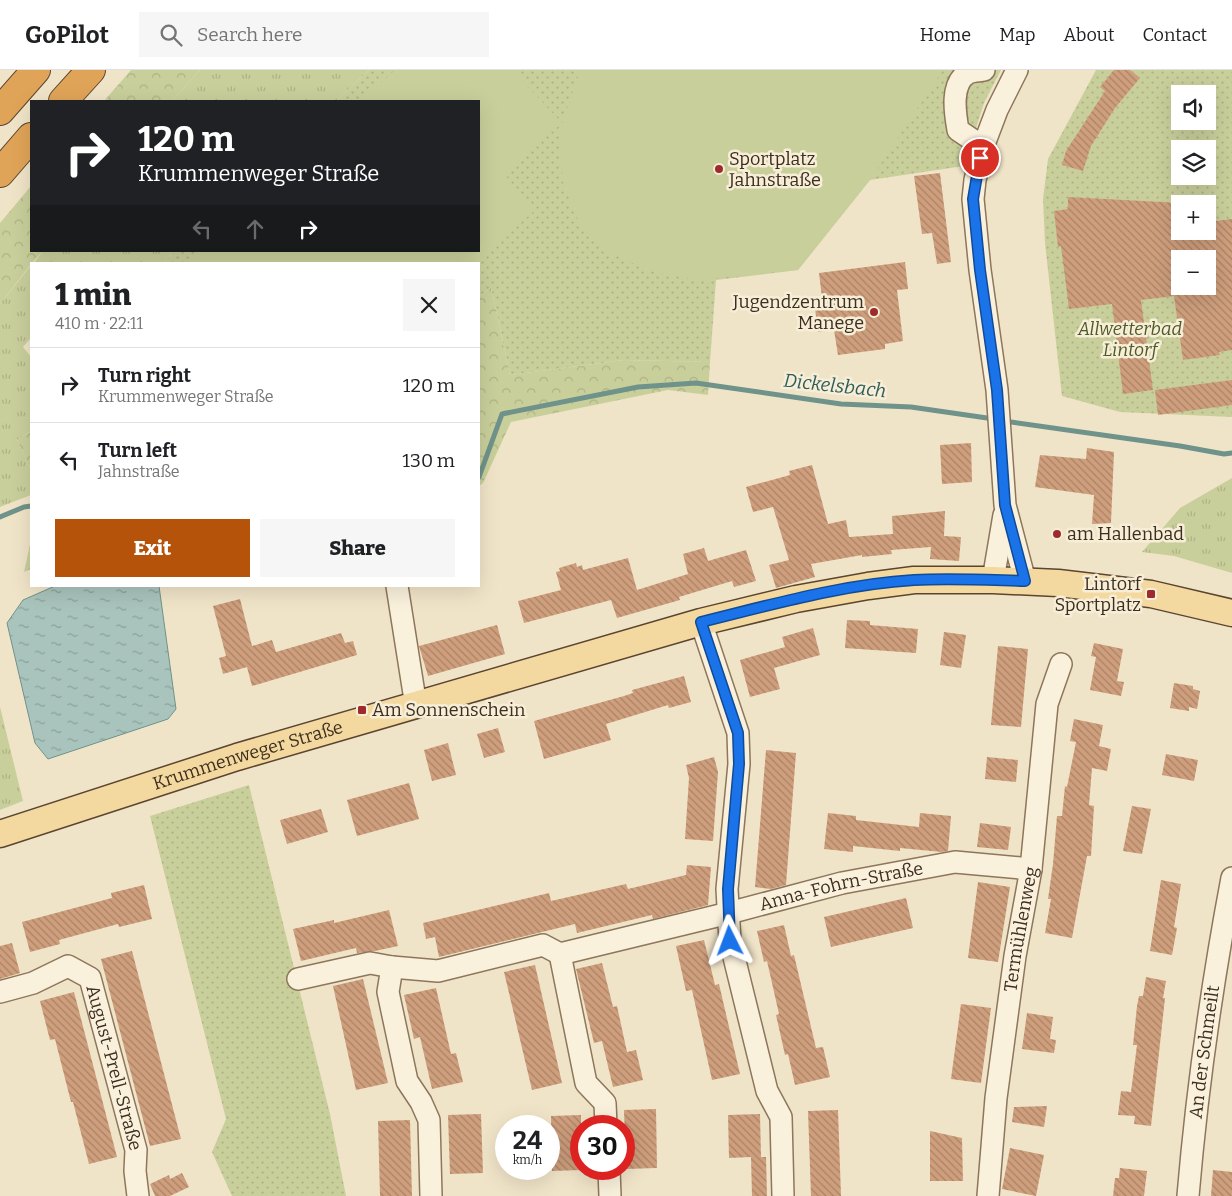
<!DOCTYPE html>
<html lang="en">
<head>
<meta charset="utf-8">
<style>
	body { margin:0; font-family:Bitter,serif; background:#f6f6f6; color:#202124; height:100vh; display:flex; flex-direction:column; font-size:19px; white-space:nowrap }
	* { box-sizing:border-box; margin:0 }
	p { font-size:16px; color:#757577 }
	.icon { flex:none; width:28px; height:28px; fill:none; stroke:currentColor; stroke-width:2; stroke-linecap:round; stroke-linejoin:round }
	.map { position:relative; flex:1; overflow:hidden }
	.panel { position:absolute; left:30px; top:192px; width:450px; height:325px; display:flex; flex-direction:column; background:#fff; border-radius:0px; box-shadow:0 5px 20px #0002 }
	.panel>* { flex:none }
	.top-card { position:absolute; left:30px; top:30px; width:450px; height:152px; border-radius:0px; box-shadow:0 5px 20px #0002; background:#202124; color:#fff; overflow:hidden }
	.tools { position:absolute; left:1171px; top:15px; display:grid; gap:10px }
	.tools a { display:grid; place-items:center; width:45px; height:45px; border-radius:0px; background:#fff; box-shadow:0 5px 20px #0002; font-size:25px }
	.speed { position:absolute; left:495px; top:1045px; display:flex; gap:10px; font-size:25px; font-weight:700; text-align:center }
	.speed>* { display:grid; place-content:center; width:65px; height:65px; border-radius:50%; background:#fff; box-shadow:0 5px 20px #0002; line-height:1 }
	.speed small { font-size:12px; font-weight:400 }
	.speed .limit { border:8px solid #d22; background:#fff; color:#111 }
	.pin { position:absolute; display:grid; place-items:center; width:42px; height:42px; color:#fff; margin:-21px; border:2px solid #fff; border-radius:50%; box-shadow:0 1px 5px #0007 }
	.me { position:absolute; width:55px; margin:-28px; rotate:357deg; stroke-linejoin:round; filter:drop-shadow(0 0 4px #0008) }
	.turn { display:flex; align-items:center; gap:18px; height:105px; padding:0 25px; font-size:22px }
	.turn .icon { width:65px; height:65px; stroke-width:2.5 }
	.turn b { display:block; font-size:35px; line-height:42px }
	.lanes { display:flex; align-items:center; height:48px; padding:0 25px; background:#0003; justify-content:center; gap:25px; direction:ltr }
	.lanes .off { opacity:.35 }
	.round { display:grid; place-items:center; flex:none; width:52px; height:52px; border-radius:0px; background:#f6f6f6 }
	.head { display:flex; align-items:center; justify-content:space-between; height:85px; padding:0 25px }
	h1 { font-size:30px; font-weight:800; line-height:38px }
	.action { display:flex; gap:10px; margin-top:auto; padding:10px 25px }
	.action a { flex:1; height:58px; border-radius:0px; background:#b45309; color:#fff; font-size:20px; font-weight:800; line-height:58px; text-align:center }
	.action a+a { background:#f6f6f6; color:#202124 }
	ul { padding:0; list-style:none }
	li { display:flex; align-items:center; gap:15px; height:75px; padding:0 25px; border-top:1px solid #e0e0e0 }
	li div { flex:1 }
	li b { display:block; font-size:19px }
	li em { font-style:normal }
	header { display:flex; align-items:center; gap:30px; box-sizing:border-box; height:70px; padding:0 25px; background:#fff; border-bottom:1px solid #e0e0e0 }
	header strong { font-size:24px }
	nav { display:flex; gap:28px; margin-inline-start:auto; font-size:18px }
	.search { width:350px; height:45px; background:#f6f6f6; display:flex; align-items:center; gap:12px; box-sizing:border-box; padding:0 18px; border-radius:0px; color:#757577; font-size:19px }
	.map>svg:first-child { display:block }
	.grass { fill:url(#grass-tufts) }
	.forest { fill:url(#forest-crowns) }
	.park { fill:url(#park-dots); fill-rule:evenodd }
	.garden { fill:#c9cf9b }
	.water { fill:url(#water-ripples); stroke:#6f938a }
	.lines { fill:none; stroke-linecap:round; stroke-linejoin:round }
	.stream { stroke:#6f938a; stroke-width:5 }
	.building { fill:url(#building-back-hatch); fill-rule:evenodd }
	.minor-casing { stroke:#8d765c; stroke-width:24 }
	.major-casing { stroke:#5b4430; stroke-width:29 }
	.highway-casing { stroke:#5b4430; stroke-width:30 }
	.minor { stroke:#faf1dc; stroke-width:21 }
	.major { stroke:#f3d9a0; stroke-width:26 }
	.highway { stroke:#e0a458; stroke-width:28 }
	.route-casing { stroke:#114b97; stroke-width:12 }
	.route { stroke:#1a73e8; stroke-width:9 }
	.poi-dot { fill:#9e2a2b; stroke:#f7eed8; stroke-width:2 }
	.labels { text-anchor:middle; stroke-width:5; stroke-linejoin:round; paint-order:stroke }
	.poi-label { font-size:18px; fill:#3d2e20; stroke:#f7eed8; text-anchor:start }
	.park-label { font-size:18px; font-style:italic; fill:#4d5a26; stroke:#f7eed8 }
	.street-label { font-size:18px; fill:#3d2e20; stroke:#f7eed8 }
	.water-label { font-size:19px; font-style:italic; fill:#2f5d5a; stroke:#f7eed8 }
</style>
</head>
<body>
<header>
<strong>GoPilot</strong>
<div class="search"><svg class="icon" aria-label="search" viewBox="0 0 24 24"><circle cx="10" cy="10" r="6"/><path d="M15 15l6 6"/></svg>Search here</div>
<nav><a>Home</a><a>Map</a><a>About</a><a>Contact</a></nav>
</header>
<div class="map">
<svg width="1232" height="1126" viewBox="0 0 1232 1126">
	<defs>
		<pattern id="grass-tufts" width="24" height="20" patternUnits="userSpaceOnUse" patternTransform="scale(1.25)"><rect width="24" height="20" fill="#c9cf9b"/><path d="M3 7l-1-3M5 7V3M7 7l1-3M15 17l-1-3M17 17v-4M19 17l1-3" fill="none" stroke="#aeb285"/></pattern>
		<pattern id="forest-crowns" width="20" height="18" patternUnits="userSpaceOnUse" patternTransform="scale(1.25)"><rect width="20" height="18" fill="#c9cf9b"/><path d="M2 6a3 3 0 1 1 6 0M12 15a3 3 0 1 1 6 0" fill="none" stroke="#aeb285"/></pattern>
		<pattern id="park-dots" width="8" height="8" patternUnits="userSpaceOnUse" patternTransform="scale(1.25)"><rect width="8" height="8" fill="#c9cf9b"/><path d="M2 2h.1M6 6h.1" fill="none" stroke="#aeb285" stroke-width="1.8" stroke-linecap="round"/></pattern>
		<pattern id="water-ripples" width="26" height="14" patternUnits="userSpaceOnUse" patternTransform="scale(1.25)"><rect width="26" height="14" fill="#a9c4bc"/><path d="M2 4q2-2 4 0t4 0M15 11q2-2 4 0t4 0" fill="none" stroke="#8ba098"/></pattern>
		<pattern id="building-back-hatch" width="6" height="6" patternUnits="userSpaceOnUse" patternTransform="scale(1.25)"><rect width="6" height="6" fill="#cf9f7d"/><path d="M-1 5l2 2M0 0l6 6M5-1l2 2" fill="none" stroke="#a98266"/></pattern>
	</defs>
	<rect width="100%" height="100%" fill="#f0e4c8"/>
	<path class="grass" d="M200,0H369L336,31H172Z
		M43,181H175L162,194H33Z
		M31,195V268L23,277L31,287V361L17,370L31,400V425L0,437V234Z
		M1232,408V503L1174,486L1142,482L1180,438Z
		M0,637L23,731L0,740Z"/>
	<path class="forest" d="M131,0H200L172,31H104Z
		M31,116V181H43L31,194L0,234V153Z
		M491,217L510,305L624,290L710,292L708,325L668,320L511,352L483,413L479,416V227Z
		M31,361V400L17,370Z
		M31,470V499L24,502Z"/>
	<path class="park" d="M369,0H1001L984,33L964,96L870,110L798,200L716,210L710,292L624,290L510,305L491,217L479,227V194L163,193L175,181H479V31H336Z
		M1096,0H1232V347L1120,342L1062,326L1045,173L1043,129L1048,89ZM1180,24H1208V51H1180ZM1180,79H1208V106H1180ZM1180,134H1208V161H1180ZM1180,189H1208V216H1180Z
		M249,715L330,1044L346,1126H232L212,1082L226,1049L150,746Z"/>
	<path class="garden" d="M395,0H512L562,53L578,6L582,0H943L870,110L798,200L697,210L650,201L608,182L579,152L563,113L559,63L561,54L504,104L535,140L475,194H192L189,191L199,181H479V31H361Z"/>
	<path class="water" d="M55,516H159L176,639L168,649L48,689L35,673L7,553L23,530Z"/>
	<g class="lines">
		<path class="stream" d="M1004,351L1180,376L1224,384L1232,383
			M479,407L502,344L638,317L696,313L841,334L911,337L994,349
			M0,447L24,437L31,436"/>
	</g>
	<path class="building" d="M1114,0H1130L1140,8L1115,38L1091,76L1083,101L1062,95L1066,81L1105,21L1100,17Z
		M940,103L951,192L937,194L932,163L922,164L914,106Z
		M1068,127L1180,133V161H1208V152L1232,149V280L1219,282L1220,285L1183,290L1174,226L1141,230L1153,320L1123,324L1112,234L1069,239L1061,176L1058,177L1054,141L1068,139ZM1180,189H1208V216H1180Z
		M905,192L908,219L897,220L903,271L885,274V279L838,285L834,260L818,262L814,230L822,228L819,203Z
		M1232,310V335L1158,345L1155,320Z
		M971,373L972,412L942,414L940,375Z
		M1087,378L1114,382L1111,453L1092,454L1094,425L1035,417L1040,385L1086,389Z
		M812,395L828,454L846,450L849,467L893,464L892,446L945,441L944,466L961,467L959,491L930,489L931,477L891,480L892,484L862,487V485L811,494L815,507L776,518L769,495L789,490L773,437L753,442L746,417L790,405L789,401Z
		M704,478L708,491L746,480L756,511L734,517L732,511L679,527L680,530L617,548L611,530L524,553L518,531L561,520L556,502L560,501L559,498L576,493L577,497L582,495L583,500L628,488L637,520L688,504L683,484Z
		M240,529L252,576L272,570L276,582L341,563L345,573L353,571L357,585L252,616L247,597L223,604L219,588L226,586L213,536Z
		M847,550L870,551V555L918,559L916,583L845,578Z
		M497,555L505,584L428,606L419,576Z
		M813,558L820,585L774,598L780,619L750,627L740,590L785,577L782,567Z
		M944,562L966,565L961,598L940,595Z
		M1094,573L1123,579L1117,611L1124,612L1121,626L1090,620L1096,587L1091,586Z
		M998,576L1028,579L1021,657L991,655Z
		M684,606L691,632L669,638L668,635L606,654L611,670L544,689L534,651L624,626L633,623L632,620Z
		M1174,613L1193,616V619L1200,621L1197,639L1189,637V641L1170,638Z
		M1074,649L1103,655L1099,676L1111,679L1107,701L1092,698L1089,735L1094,736L1091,786H1087L1072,868L1045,863L1051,829H1048L1053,794L1057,746H1062L1065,716L1067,717L1076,672L1070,671Z
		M498,658L505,682L484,688L477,664Z
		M448,673L456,705L432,711L424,680Z
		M766,680L796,683L786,815L771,819L755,817Z
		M1166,684L1198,690L1194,711L1162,705Z
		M714,687L718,702L713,771L685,769L689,708L686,695Z
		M987,687L1018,690L1016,712L985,709Z
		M409,713L419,749L357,766L347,730Z
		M1132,736L1151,739L1142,784L1123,781Z
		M321,739L328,762L287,774L280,750Z
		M828,743L856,746V750L919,757L920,743L951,746L948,781L942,782L900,778V781L853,776V782L824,779Z
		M980,753L1011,757L1008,780L977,777Z
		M687,795L711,797L708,835L653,849L652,845L577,863L575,854L439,887L435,867L426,869L423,853L549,823L551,831L626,814L628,819L686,805Z
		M1161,810L1181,814L1174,857L1177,858L1172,885L1150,881Z
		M978,812L1010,817L998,892L968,888Z
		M144,815L152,849L119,857L118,854L59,870L60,874L30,882L22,852L112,828L111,823Z
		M906,828L913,858L831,877L824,847Z
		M389,840L398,876L375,881L357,883L356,878L301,891L293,859L334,850V853Z
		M784,855L791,886L794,885L816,978L823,977L830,1007L795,1015L788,984L785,985L776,945L779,944L767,891L764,892L757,861Z
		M704,870L715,915L719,914L740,1004L712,1010L692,920L686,921L676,876Z
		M12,873L20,903L0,909V876Z
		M132,881L181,1069L150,1076L101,889Z
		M602,893L613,937L617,936L627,982L636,980L643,1010L613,1017L602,971L594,973L576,899Z
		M535,895L562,1013L532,1020L504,902Z
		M1146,907L1166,911L1163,928H1165L1151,1056L1134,1054L1135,1046L1118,1045L1121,1021L1131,1022L1137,975H1133L1137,936L1139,926H1143Z
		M363,909L388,1013L356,1020L333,916Z
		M436,918L451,984L456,983L463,1012L432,1019L420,967L414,969L404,925Z
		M74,922L117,1087L89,1094L73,1032H71L55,969L50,970L40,931Z
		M961,934L991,938L981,1013L951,1009Z
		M1027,943L1053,947L1050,969L1056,970L1054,983L1022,979Z
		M1047,1036L1044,1057L1012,1052L1014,1037Z
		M656,1039L657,1098L626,1099L624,1040Z
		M838,1040L841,1126H811L808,1041Z
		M481,1044L483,1103L450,1104L448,1045Z
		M760,1044L761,1087H757H766L767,1126H752L751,1087L729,1088L728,1045Z
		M581,1045V1100L552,1101L551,1046Z
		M410,1050L412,1126H380L378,1051Z
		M930,1061L962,1068L963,1111H930Z
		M1010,1078L1044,1085L1036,1126L1002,1119Z
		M1120,1098L1147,1101L1144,1126H1113L1115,1108H1119Z
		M1213,1100L1232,1102V1126H1211Z
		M182,1103L189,1117L170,1126H155L150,1114L169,1105L170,1109Z"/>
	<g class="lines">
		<defs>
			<g id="minor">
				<path d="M1017,0L997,40L983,77L975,110L973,129L980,200L997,320L1005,435L1025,511"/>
				<path d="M983,77L958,60C955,43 950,13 968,3C972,1 979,1 984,0"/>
				<path d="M993,510L1004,445"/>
				<path d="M397,516L416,636"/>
				<path d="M701,552L738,663L739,694L727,819L730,871L767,1021L781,1047L783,1126"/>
				<path d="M560,884L586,1013L605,1033L606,1056"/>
				<path d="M392,897L388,922L407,1011L421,1032L429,1050L431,1126"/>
				<path id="s1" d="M298,909L370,893L392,897L438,901L543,875L560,884L729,843L842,813L955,792L1031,799"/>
				<path id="s2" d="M0,922L33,913L68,896L90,908L136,1080L135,1101L138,1126"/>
				<path d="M609,1099L610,1126"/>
				<path id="s3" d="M988,1126L996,1028L1015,886L1031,799L1047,634L1061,594"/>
				<path id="s4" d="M1188,1126C1197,1019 1212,914 1232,808"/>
			</g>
			<g id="major">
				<path id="s5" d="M0,764L237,687L701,552L796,529L868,516L914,510H993L1058,513L1151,524L1232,543"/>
			</g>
			<path id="highway" d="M63,31L91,0
				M0,41L36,0
				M0,103L31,67"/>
		</defs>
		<use href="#minor" class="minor-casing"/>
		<use href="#major" class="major-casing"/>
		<use href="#highway" class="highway-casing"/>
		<use href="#minor" class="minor"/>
		<use href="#major" class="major"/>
		<use href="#highway" class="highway"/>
	</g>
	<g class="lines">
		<defs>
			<path id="route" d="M730,871L728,819L739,694L738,663L701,552C770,535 844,514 914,510C951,508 988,510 1025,511L1005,435L997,320L980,200L973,129L980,88"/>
		</defs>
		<use href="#route" class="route-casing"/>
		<use href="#route" class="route"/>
	</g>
	<g class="poi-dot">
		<circle cx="719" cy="99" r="5"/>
		<circle cx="874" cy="242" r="5"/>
		<circle cx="1057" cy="464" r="5"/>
		<rect x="1146" y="519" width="10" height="10" rx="2.5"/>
		<rect x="357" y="635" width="10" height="10" rx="2.5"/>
	</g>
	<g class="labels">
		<g class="poi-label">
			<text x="729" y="95">Sportplatz<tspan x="729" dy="21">Jahnstraße</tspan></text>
			<text x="864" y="238" text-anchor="end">Jugendzentrum<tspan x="864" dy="21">Manege</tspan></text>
			<text x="1067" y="470">am Hallenbad</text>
			<text x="1141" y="520" text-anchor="end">Lintorf<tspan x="1141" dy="21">Sportplatz</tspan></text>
			<text x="372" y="646">Am Sonnenschein</text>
		</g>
		<g class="park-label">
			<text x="1130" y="265">Allwetterbad<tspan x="1130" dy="21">Lintorf</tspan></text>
		</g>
		<g class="street-label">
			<text dy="6" stroke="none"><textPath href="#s5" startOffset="260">Krummenweger Straße</textPath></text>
			<text dy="6" stroke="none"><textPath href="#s1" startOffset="559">Anna-Fohrn-Straße</textPath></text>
			<text dy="6" stroke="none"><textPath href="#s3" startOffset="269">Termühlenweg</textPath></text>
			<text dy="6" stroke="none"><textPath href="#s4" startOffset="145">An der Schmeilt</textPath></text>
			<text dy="6" stroke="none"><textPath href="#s2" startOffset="191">August-Prell-Straße</textPath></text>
		</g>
		<g class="water-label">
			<text transform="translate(835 315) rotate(6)" y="7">Dickelsbach</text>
		</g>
	</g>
</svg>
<div class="tools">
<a><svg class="icon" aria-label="sound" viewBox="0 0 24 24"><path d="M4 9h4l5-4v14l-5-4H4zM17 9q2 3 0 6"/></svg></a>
<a><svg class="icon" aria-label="layers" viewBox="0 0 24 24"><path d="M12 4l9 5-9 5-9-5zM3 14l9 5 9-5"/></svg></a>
<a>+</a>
<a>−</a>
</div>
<div class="speed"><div>24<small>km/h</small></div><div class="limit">30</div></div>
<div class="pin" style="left:980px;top:88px;background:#d93025"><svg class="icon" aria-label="arrive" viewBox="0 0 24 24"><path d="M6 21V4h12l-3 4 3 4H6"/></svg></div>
<svg class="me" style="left:730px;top:871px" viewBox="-20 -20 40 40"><path d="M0-17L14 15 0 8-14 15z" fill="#1a73e8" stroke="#fff" stroke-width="4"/></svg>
<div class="top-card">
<div class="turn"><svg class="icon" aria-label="right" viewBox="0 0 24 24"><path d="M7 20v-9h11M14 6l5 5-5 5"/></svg><div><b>120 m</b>Krummenweger Straße</div></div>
<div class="lanes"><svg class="icon off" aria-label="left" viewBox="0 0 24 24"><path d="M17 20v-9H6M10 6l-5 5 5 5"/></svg><svg class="icon off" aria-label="ahead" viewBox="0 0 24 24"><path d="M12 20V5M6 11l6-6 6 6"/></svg><svg class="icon" aria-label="right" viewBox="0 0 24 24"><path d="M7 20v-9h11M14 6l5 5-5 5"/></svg></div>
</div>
<section class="panel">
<div class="head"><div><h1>1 min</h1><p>410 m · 22:11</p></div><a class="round"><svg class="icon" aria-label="close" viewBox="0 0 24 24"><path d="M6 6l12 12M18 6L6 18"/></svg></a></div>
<ul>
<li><svg class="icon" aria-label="right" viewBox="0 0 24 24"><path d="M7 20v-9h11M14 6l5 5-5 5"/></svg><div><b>Turn right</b><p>Krummenweger Straße</p></div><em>120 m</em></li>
<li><svg class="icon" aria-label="left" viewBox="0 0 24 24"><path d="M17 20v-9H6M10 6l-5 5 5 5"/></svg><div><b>Turn left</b><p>Jahnstraße</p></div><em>130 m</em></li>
</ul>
<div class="action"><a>Exit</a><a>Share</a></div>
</section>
</div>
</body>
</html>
